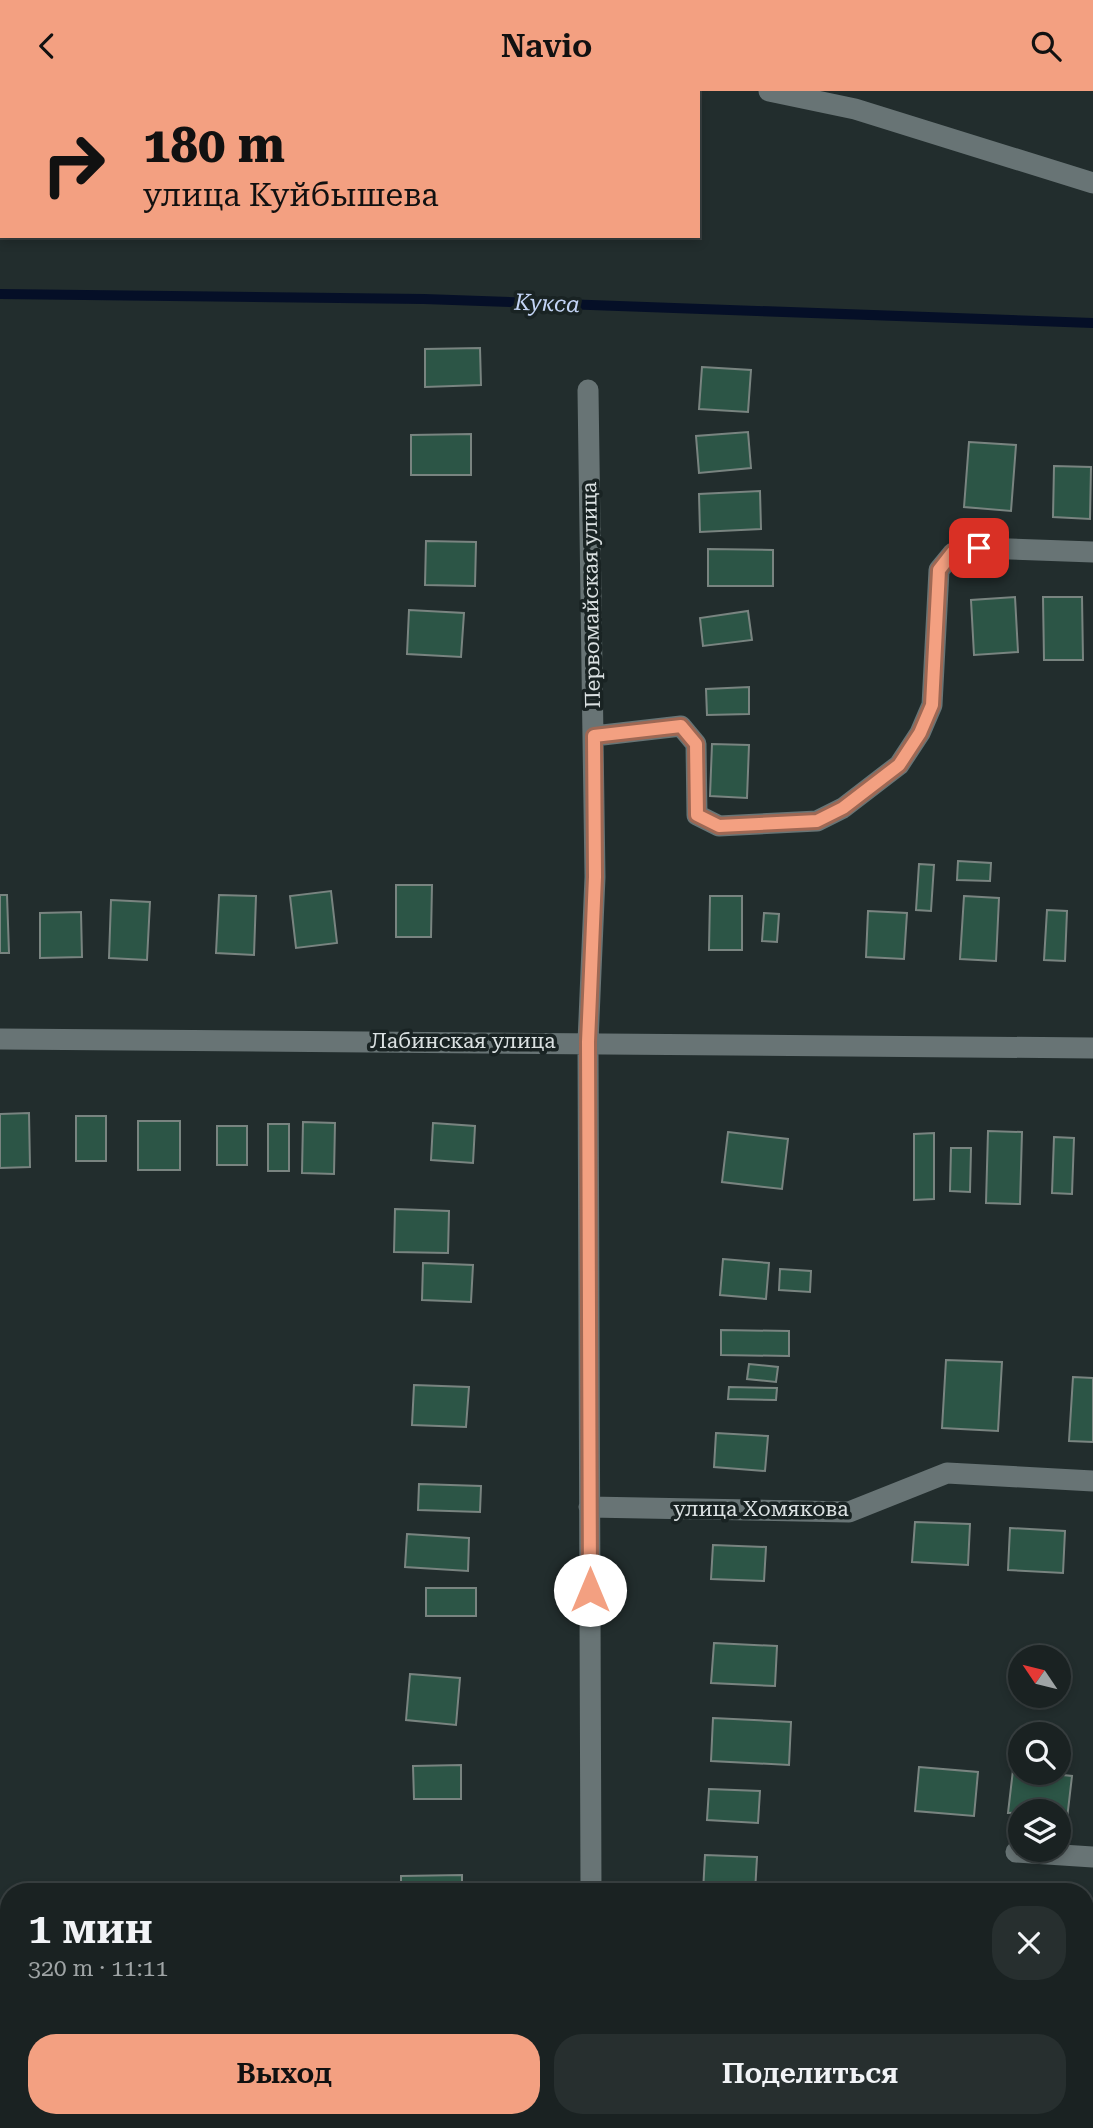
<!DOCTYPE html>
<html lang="ru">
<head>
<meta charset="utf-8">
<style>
	body { margin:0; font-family:"Roboto Serif",serif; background:#272f2f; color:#f1f3f6; height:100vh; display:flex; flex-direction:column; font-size:26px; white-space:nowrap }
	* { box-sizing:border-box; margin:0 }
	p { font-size:23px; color:#9fa4a5 }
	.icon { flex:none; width:38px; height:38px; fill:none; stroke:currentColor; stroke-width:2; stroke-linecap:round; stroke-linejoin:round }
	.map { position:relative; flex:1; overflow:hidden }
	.panel { position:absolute; left:0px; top:1792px; width:1094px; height:245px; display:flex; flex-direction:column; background:#1a2222; border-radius:28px 28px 0 0; box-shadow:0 4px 10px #0003,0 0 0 2px #383f40 }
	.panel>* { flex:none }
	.banner { position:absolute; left:0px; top:0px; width:700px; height:147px; box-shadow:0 4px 10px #0003,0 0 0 2px #383f40; background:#f3a081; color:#111; overflow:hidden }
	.needle { width:46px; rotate:305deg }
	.buttons { position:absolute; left:1008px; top:1554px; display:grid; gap:14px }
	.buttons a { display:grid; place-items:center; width:63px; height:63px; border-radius:50%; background:#1a2222; box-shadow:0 4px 10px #0003,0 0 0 2px #383f40; font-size:35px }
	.pin { position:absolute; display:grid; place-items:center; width:60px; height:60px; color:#fff; margin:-30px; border-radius:14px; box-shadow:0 4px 10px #0006 }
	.me { position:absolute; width:77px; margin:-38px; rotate:0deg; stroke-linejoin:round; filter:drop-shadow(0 0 5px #0008) }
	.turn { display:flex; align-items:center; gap:24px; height:147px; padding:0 28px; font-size:32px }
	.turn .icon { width:91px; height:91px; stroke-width:2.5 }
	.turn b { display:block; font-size:49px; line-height:60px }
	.round { display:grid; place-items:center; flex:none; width:74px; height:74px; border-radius:28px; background:#272f2f }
	.headline { display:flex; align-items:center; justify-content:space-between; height:119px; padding:0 28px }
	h1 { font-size:42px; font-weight:600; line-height:52px }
	.action { display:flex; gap:14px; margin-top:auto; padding:14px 28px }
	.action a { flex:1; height:80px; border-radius:28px; background:#f3a081; color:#111; font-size:28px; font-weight:600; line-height:80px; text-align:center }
	.action a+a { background:#272f2f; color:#f1f3f6 }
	header { display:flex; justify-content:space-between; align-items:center; height:91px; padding:0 28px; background:#f3a081; color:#111; font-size:32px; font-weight:600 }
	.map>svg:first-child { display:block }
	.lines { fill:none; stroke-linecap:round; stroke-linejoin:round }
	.stream { stroke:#050f27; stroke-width:10 }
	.building { fill:#2c5546; stroke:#798480; stroke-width:2 }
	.minor { stroke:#687475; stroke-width:21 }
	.route-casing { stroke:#9e6854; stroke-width:18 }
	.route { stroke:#f3a081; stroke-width:12 }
	.labels { text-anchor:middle; stroke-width:7; stroke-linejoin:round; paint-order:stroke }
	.street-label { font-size:21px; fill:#dbe1e2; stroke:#192323 }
	.water-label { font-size:23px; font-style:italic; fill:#c3d4f5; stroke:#192323 }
</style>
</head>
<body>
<header><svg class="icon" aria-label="back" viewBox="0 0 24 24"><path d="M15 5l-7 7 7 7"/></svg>Navio<svg class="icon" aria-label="search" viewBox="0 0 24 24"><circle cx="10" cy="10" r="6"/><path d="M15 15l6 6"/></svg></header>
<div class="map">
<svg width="1093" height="2037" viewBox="0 0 1093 2037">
	<rect width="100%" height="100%" fill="#222d2d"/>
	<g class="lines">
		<path class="stream" d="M0,203L424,208L1093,232"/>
	</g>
	<path class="building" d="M480,257L481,294L425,296V258Z
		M702,276L751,279L748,321L699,318Z
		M748,341L751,377L699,382L696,345Z
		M471,343V384H411V344Z
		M969,351L1016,354L1011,420L964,416Z
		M1054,375L1091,376L1090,428L1053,426Z
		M760,400L761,438L700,441L699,403Z
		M426,450L476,451L475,495L425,494Z
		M708,458L773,459V495H708Z
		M1015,506L1018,561L974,564L971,509Z
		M1043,506H1082L1083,569H1044Z
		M409,519L464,522L461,566L407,563Z
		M748,520L752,549L703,555L700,527Z
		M749,596V623L707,624L706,598Z
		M712,653L749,654L747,707L710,705Z
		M958,770L991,772L990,790L957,789Z
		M919,773L934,774L931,820L916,819Z
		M396,794H432L431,846H396Z
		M331,800L337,852L296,857L290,805Z
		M0,804H7L9,862H0Z
		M219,804L256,805L254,864L216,862Z
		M710,805H742V859H709Z
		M964,805L999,807L996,870L960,868Z
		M111,809L150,811L147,869L109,867Z
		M1047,819L1067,820L1065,870L1044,869Z
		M868,820L907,822L904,868L866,866Z
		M81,821L82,866L40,867V822Z
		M764,822L779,823L777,851L762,850Z
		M29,1022L30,1076L0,1077V1023Z
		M76,1025H106V1070H76Z
		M138,1030H180V1079H138Z
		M303,1031L335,1032L334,1083L302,1082Z
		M433,1032L475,1035L473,1072L431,1069Z
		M268,1033H289V1080H268Z
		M217,1035H247V1074H217Z
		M988,1040L1022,1041L1020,1113L986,1112Z
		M728,1041L788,1048L782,1098L722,1091Z
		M934,1042V1108L914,1109V1043Z
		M1054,1046L1074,1047L1072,1103L1052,1102Z
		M951,1057H971L970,1101L950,1100Z
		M395,1118L449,1120L448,1162L394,1161Z
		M723,1168L769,1172L766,1208L720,1204Z
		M423,1172L473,1174L471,1211L422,1209Z
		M780,1178L811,1180L810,1201L779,1199Z
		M721,1239L789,1240V1265L721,1264Z
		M946,1269L1002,1271L998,1340L942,1337Z
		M749,1273L778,1276L776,1291L747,1288Z
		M1073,1286L1093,1287V1351L1069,1350Z
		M414,1294L469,1296L466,1336L412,1334Z
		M729,1296L777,1297L776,1309L728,1308Z
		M716,1342L768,1345L765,1380L714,1376Z
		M419,1393L481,1395L480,1421L418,1419Z
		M915,1431L970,1433L968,1474L912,1471Z
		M1010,1437L1065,1440L1063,1482L1008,1479Z
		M407,1443L469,1447L468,1480L405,1476Z
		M713,1454L766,1456L764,1490L711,1488Z
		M426,1497H476V1525H426Z
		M714,1552L777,1555L775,1595L711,1592Z
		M410,1583L460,1587L456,1634L406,1629Z
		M713,1627L791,1631L789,1674L711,1670Z
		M461,1674V1708H414L413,1675Z
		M919,1676L978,1681L974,1725L915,1720Z
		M1013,1679L1072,1685L1067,1728L1059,1727V1720L1008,1722Z
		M709,1698L760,1700L758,1732L707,1729Z
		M705,1764L757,1766L755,1801H703Z
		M462,1784V1801H401V1785Z
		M247,2028H291L292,2037H248Z
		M707,2028H746V2037H706Z"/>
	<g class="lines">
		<path class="minor" d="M769,0L855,18L1093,92
			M588,299L595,786L588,951L591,1801
			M594,645L681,635L696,653L697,724L719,735L817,730L843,717L899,674L920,642L932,614L939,479L953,462L979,457L1093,461
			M0,948L1093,957
			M589,1416L849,1421L947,1382L1093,1390
			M1016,1761L1093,1766
			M592,2028V2037"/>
	</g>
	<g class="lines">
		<defs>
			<path id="route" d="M590,1499L588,951L595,786L594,645L681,635L696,653L697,724L719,735L817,730L843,717L899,674L920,642L932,614L939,479L953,461L979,457"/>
		</defs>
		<use href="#route" class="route-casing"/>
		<use href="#route" class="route"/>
	</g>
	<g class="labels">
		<g class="street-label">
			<text transform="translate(591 504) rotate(-91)" y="7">Первомайская улица</text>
			<text x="463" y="957">Лабинская улица</text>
			<text x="761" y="1425">улица Хомякова</text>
		</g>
		<g class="water-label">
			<text transform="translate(547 212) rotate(2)" y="8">Кукса</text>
		</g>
	</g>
</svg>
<div class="buttons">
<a><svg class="needle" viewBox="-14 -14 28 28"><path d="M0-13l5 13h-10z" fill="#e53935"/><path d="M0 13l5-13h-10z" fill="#9fa4a5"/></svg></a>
<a><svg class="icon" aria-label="search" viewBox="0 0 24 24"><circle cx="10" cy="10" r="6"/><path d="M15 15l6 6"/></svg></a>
<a><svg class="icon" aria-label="layers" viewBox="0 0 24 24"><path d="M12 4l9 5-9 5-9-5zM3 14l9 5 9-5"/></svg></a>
</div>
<div class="pin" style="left:979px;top:457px;background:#d93025"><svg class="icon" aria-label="arrive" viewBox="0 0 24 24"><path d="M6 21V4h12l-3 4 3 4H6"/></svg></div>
<svg class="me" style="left:590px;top:1499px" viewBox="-20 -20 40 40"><circle r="19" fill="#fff"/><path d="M0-13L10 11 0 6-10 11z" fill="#f3a081"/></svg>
<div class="banner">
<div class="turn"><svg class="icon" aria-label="right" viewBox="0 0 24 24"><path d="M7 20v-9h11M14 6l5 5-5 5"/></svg><div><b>180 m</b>улица Куйбышева</div></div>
</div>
<section class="panel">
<div class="headline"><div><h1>1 мин</h1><p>320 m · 11:11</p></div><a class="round"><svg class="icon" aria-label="close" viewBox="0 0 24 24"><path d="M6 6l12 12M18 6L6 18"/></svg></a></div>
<div class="action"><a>Выход</a><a>Поделиться</a></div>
</section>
</div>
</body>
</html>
